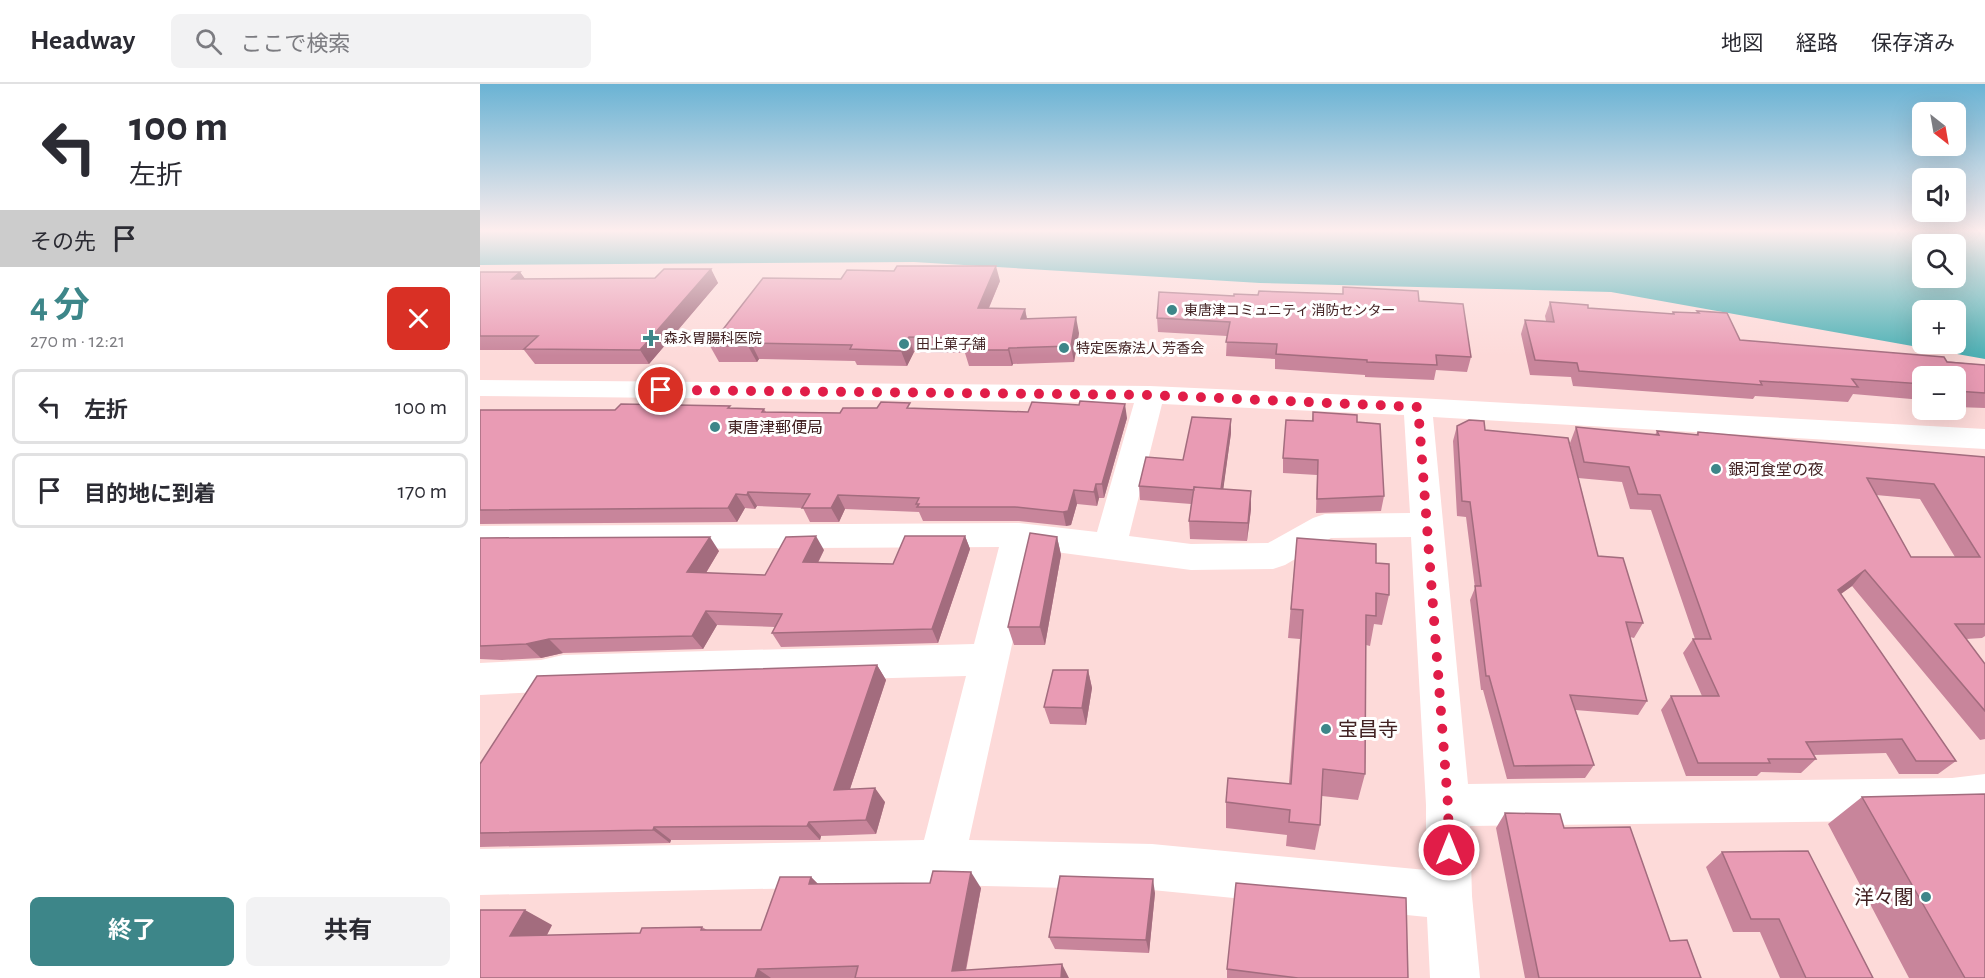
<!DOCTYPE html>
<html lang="ja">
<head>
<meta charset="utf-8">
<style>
	body { margin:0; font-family:"Alegreya Sans","Noto Sans JP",sans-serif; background:#f2f2f3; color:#2b2b33; height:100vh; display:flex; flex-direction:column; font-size:22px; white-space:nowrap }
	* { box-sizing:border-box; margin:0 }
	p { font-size:20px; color:#7c7c81 }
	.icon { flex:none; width:33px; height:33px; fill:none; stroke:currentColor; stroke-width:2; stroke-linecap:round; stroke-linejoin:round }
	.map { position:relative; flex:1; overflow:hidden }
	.details { display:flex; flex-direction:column; background:#fff; width:480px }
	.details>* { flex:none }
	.hud { background:#fff; color:#2b2b33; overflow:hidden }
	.needle { width:39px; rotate:149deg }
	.tools { position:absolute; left:1432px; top:18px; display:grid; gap:12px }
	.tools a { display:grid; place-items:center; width:54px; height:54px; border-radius:9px; background:#fff; box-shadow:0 6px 24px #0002; font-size:30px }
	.pin { position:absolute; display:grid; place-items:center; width:51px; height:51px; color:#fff; margin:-26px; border:3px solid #fff; border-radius:50%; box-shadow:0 2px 6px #0007 }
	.me { position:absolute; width:66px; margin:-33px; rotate:0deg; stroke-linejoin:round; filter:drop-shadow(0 0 4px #0008) }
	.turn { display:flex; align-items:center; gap:21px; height:126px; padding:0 30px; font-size:27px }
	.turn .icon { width:78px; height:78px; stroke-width:2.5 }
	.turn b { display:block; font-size:42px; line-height:51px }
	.then { display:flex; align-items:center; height:57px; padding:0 30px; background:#0003; gap:12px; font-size:22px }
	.round { display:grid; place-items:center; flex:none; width:63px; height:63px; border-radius:9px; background:#f2f2f3 }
	.head { display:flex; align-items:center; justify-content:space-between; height:102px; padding:0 30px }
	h1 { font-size:36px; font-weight:700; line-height:45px; color:#3d8689 }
	.cta { display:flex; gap:12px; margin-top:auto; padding:12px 30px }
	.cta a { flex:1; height:69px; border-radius:9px; background:#3d8689; color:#fff; font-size:24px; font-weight:700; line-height:69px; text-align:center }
	.cta a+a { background:#f2f2f3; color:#2b2b33 }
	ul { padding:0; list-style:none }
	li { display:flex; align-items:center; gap:18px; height:75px; margin:0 12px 9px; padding:0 18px; border:3px solid #e1e1e2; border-radius:9px }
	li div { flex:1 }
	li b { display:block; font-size:22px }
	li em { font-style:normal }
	header { display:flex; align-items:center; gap:36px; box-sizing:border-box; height:84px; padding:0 30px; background:#fff; border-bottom:2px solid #e1e1e2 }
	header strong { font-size:28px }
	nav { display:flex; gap:33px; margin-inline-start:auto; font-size:21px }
	.search { width:420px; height:54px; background:#f2f2f3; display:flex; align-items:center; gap:15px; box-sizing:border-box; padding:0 21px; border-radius:9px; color:#7c7c81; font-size:22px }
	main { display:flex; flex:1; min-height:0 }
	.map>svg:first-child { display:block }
	.water { fill:#4db1b5; fill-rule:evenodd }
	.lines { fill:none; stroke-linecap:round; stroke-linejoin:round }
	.minor { fill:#fff; fill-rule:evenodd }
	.wall { fill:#c8859b; fill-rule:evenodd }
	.shaded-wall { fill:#a36c7e }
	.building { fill:#e99bb4; stroke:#a36c7e; stroke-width:1.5; fill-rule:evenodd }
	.route { stroke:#e11d48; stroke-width:10; stroke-dasharray:0 18 }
	.poi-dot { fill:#3d8689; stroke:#fff; stroke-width:2 }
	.labels { text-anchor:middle; stroke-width:6; stroke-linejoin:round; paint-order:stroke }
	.far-poi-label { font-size:14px; fill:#422223; stroke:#fff; text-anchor:start }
	.poi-label { font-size:16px; fill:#422223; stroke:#fff; text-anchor:start }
	.near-poi-label { font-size:20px; fill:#422223; stroke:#fff; text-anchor:start }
</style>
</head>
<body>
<header>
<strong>Headway</strong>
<div class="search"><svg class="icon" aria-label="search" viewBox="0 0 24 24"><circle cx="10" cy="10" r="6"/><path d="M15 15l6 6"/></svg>ここで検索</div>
<nav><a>地図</a><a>経路</a><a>保存済み</a></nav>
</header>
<main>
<section class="details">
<div class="hud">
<div class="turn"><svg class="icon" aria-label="left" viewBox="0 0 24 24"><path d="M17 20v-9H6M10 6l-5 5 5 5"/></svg><div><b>100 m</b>左折</div></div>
<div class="then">その先<svg class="icon" aria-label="arrive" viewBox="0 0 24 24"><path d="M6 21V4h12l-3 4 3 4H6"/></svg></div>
</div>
<div class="head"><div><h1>4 分</h1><p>270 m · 12:21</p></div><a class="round" style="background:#d93025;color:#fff"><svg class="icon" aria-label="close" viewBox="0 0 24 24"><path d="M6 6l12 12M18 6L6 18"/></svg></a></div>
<ul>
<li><svg class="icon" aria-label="left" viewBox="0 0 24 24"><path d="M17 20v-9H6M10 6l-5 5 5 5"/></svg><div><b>左折</b></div><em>100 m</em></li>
<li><svg class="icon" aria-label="arrive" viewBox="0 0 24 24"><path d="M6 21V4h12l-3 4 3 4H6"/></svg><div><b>目的地に到着</b></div><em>170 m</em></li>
</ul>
<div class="cta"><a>終了</a><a>共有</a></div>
</section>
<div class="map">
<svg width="1505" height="894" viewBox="0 0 1505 894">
	<rect width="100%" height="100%" fill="#fddad9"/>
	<path class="water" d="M0,147H1505V275L1131,208L780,199L434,178L0,181ZM1443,160H1476V194H1443ZM1443,226H1476V260H1443Z"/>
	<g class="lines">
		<path class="minor" d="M0,296L670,302L938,314L1505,345V365L953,333L988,700L1472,694L1505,690V730L1472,736L990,742L992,812L1000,894H950L947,833L672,806L461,801L0,811V765L444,756L486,592L83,603L61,608L0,611V579L61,576L83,571L494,560L519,463L0,466V442L539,439L617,448L654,319L0,312ZM682,320L924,331L930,429L845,430L833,434L788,459L711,460L649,452ZM931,453L946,721V786L672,760L489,756L553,465L711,486L793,485L805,481L851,454Z"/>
	</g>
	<path class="wall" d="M231,185L238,199L169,280H55L44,266H0V188H40L45,195L175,194Z
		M520,197L509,224L545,225L547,235L599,249L594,278L533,280L532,282H489L485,269L434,268L427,282L377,281L375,277L279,275L277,278H239L230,262Z
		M863,203L939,217L991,273L987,288L956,286L954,296L885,293V291L795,285V275L746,272L747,252L678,248L677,234L754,212L778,211L863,210Z
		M1070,218L1108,224L1191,230L1193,228L1216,229L1217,227L1260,256L1505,281V324L1476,323V292H1443V316L1373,310L1368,318L1275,312L1273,315L1093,302L1091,293L1050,291L1041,250L1045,236L1066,237L1065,232Z
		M251,324L284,325L286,328L360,329L432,324L647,334L624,414H619L617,422L597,420L591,441L586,442L539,437H443L439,428L365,425L359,438H330L323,424L277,422L275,425L265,424L257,438L0,440V326H135Z
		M833,328L877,338L904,412L901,427L836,429L837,391L803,389V374L832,337Z
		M977,342L1005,346L1095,382L1090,359L1096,343L1175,351L1177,347L1216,351L1218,348L1505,373V552L1502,554L1486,555L1505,580V655L1500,656L1372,502L1361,510L1476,677L1458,690H1419L1406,669L1333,671L1336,675L1321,689L1281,688L1277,692H1206L1181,626L1191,612H1222L1203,569L1213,555H1215L1171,426L1150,425L1142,398L1098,394L1118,472L1163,539L1154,554L1150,553L1167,617L1158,631L1095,626L1114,681L1105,694L1027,695L1003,606H1001L990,516L995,504L986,433L977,432L973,357ZM1396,411L1440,415L1475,473H1431Z
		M751,349L743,405L771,425L767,457L710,455L709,437L711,420L660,416L659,402L703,376Z
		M485,452L490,465L458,559L301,563L292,549L295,543L237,541L223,565L83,569L61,574L22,576L0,575V454L239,467L226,489L285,491L344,466L338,479L413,480Z
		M577,453L581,471L565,561H534L528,543Z
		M817,454L896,479L909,511L902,541L894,540L890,562L886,561L885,690L878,716L842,712L840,741L835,766L806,762L807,751L746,744V718L809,699L820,555L808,554Z
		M397,581L406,596L370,705L405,718L396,750L341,752L340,756H191L190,759L0,763V680Z
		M608,586L612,604L606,641L570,640L564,623Z
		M1382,713L1505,894H1429L1348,740Z
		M1025,729L1084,744L1190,857L1221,894H1045L1016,744Z
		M1242,768L1393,894H1300L1280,848H1253L1226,783Z
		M331,793L338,800L501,804L486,887L589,894H0L72,841L67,851L160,849L222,843L227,846H281Z
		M675,809L669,869L575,865L569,853Z
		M747,885L928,894H747Z"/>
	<path class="shaded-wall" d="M516,182L520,197L502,240L498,224Z
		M231,185L238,199L169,280L160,266Z
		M40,188L50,202L32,195Z
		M545,225L548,241L541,235Z
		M596,233L599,249L594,278L591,262Z
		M429,253L434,268L427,282L421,267Z
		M271,259L279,275L277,278L268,262Z
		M529,264L533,280L532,282L528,266Z
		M645,320L647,334L624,414L622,400Z
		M751,335V349L741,422V408Z
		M616,400L619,414L617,422L614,408Z
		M594,406L597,420L591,441L586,442L583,428Z
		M771,407V425L767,457L768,439Z
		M268,408L277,422L275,425L267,411Z
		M256,410L265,424L257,438L248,424Z
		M358,411L365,425L359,438L351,424Z
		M336,452L344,466L331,492L323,478Z
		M485,452L490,465L458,559L452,545Z
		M230,453L239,467L218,502L207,488Z
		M577,453L581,471L565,561L560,543Z
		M1385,486L1372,502L1345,521L1358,506Z
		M226,527L237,541L223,565L212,552Z
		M69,555L83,569L61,574L46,560Z
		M397,581L406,596L365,720L354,706Z
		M608,586L612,604L606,641L602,624Z
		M395,704L405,718L396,750L386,736Z
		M329,738L341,752L340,756L327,742Z
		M174,743L191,756L190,759L173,746Z
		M491,788L501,804L484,894L472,887Z
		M331,793L347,809L329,800Z
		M673,795L675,809L669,869L666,856Z
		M45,826L72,841L59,866L30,852Z
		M582,880L589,894H581Z
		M278,885L291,894H275Z"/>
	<path class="building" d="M417,182H516L498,224L545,225L541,235L596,233L591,262L529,264L528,266H484L489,254L429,253L421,267L370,265L372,261L271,259L268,262H230L283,194L361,195L367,186L414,187Z
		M184,185H231L160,266L44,265L58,252H0V188H40L32,195L175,194Z
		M863,203L938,207L939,217L983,220L991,273L956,271L957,281L887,278V276L796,270L797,260L746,258L750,238L677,234L679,208L754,212V210L778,211L779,207L863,210Z
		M1070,218L1108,221V224L1194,230L1193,228L1219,229L1217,227L1247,229L1260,256L1464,273L1467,278L1505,281V309L1476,307V292H1443V300L1372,295L1378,303L1280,297L1282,301L1099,287L1097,279L1055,276L1045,236L1074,238Z
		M600,317L645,320L622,400H616L614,408L594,406L588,427L583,428L535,423H437L439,420H436L439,414L358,411L351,424H322L330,410L268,408L267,411L256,410L248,424L0,426V326H135L141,320L250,322L248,324L284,325L282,328L360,329L363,324H397L401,318L430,319L427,324L548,328L552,318L599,321Z
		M833,328L877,331V338L900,340L904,412L837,415L838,376L803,374L806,336L833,337Z
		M712,333L751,335L741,405L714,403V406L659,402L666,373L703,376Z
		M989,336L1004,337L1005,346L1088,354L1118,472L1143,474L1163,539L1146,538L1167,617L1090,611L1114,681L1034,682L1009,592H1006L995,502H1001L990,418L982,417L977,342Z
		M1096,343L1179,351L1177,347L1218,351V348L1505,373V540H1475L1505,580V627L1385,486L1358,506L1476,677H1436L1422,655L1326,658L1336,675H1288L1290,679H1218L1191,612H1239L1213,555H1231L1180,411L1158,410L1149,383L1104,378ZM1387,394L1454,400L1500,473H1431Z
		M714,403L771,407L768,439L709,437Z
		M550,449L577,453L560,543H528Z
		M336,452L323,478L413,480L425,452H485L452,545L292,549L302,530L226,527L212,552L69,555L46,560L0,562V454L230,453L207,488L285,491L306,453Z
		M817,454L896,460V479L909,480V511L896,509V532L886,531L885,690L843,685L840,741L809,738L810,726L746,718L748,694L811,700L823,526L811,525Z
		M397,581L354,706L395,704L386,736L329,738L327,742L174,743L173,746L0,749V680L57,592Z
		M573,586H608L602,624L564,623Z
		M1505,710V894H1485L1382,713Z
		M1025,729L1080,730L1084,744L1150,743L1190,857L1207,856L1221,894H1059Z
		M1328,767L1393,894H1326L1299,835H1271L1242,768Z
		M453,787L491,788L472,887L582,880L581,894H375L378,882L278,885L275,894H0V826H45L30,852L160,849L162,844L222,843L221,846H281L300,793H331L329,800L450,799Z
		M580,792L673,795L666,856L569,853Z
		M756,799L926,814L928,894H818L747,885Z"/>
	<linearGradient id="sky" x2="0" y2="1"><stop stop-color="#6ab3d4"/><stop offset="0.54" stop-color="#feeeee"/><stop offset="1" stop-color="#feeeee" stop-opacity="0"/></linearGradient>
	<rect width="1505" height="272" fill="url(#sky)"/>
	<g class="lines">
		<path class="route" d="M181,306L670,311L938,323L968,721L969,766"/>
	</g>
	<g class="poi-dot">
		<circle cx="692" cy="226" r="6"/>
		<path d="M168 245h6v6h6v6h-6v6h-6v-6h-6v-6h6z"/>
		<circle cx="424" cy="260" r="6"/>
		<circle cx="584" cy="264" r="6"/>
		<circle cx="235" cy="343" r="6"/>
		<circle cx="1236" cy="385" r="6"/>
		<circle cx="846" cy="645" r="6"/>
		<circle cx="1446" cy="813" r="6"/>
	</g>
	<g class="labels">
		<g class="far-poi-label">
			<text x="704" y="231">東唐津コミュニティ 消防センター</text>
			<text x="184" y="259">森永胃腸科医院</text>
			<text x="436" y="265">田上菓子舗</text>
			<text x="596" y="269">特定医療法人 芳香会</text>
		</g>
		<g class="poi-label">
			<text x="247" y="349">東唐津郵便局</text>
			<text x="1248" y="391">銀河食堂の夜</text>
		</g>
		<g class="near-poi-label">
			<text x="858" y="652">宝昌寺</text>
			<text x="1434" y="820" text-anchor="end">洋々閣</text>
		</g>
	</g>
</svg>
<div class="tools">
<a><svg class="needle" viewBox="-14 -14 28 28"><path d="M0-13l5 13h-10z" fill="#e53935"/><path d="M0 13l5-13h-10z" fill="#7c7c81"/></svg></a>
<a><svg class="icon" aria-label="sound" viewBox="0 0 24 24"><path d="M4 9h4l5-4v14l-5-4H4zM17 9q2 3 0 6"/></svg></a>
<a><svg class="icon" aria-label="search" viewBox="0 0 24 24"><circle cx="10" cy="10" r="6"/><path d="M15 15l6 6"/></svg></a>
<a>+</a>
<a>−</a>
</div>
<div class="pin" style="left:181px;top:306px;background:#d93025"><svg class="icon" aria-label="arrive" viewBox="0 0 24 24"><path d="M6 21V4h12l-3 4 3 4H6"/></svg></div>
<svg class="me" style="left:969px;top:766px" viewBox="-20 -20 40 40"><circle r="17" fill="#e11d48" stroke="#fff" stroke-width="3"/><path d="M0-11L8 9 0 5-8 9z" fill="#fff"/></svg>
</div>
</main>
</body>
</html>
